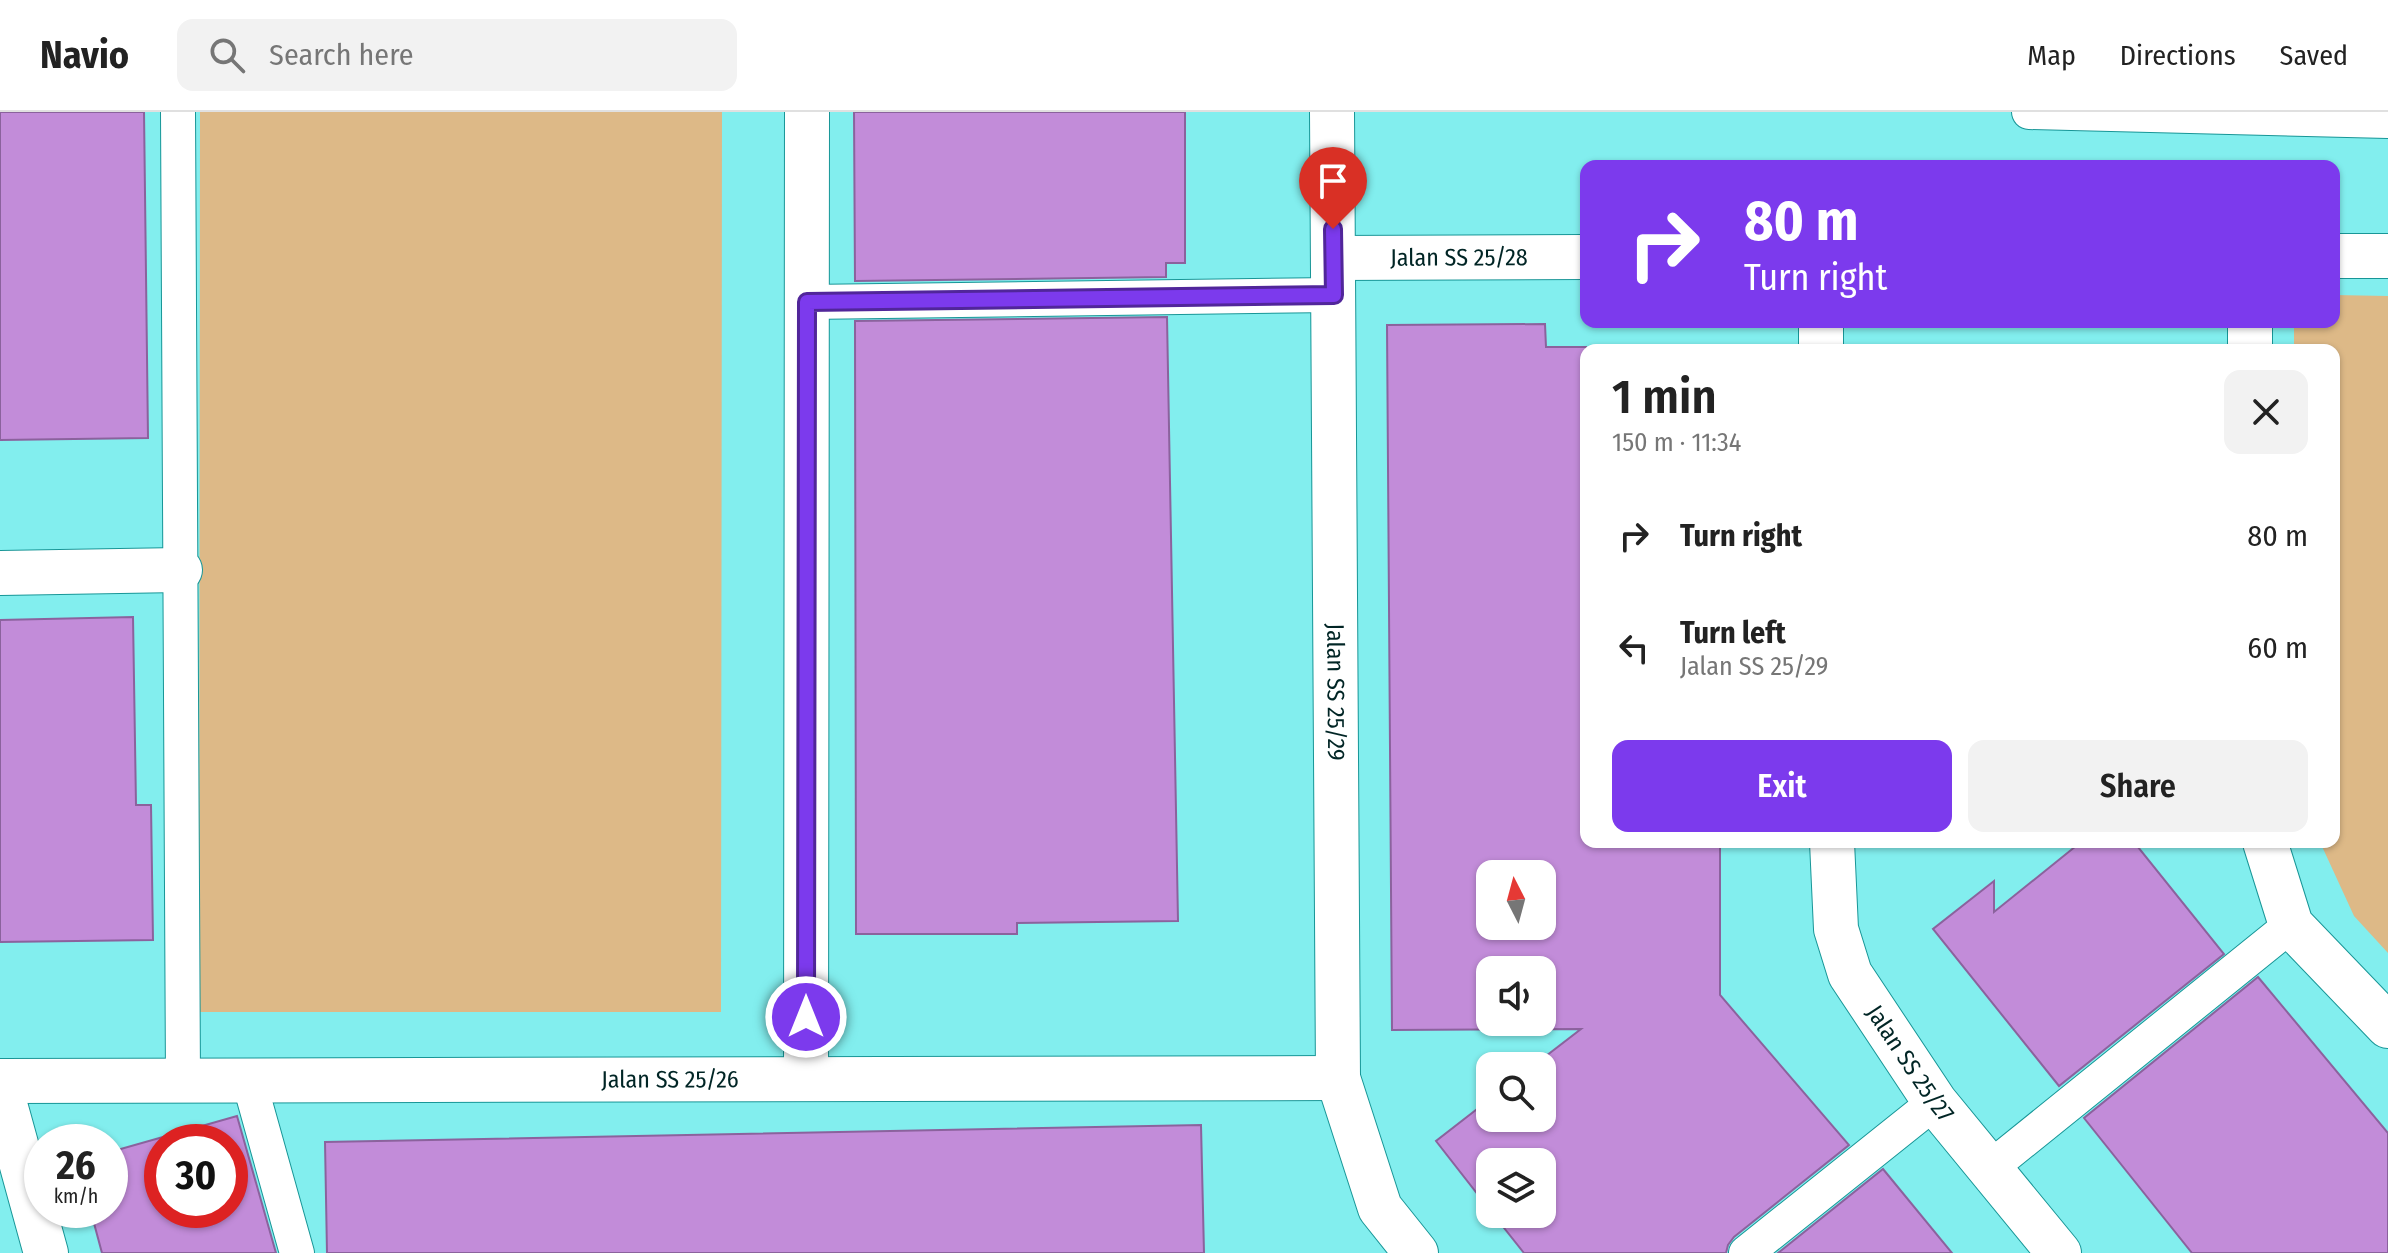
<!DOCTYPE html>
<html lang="en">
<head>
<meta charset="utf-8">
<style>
	body { margin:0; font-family:"Fira Sans Condensed",sans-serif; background:#f2f2f2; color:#222; height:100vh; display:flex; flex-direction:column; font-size:30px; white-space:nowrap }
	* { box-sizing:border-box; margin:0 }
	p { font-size:26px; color:#767676 }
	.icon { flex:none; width:44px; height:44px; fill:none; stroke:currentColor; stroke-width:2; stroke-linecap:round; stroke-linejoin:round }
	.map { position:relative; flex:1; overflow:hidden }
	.sheet { position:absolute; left:1580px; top:232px; width:760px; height:504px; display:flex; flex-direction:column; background:#fff; border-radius:16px; box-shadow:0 2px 6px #0004 }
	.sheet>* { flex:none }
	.guide { position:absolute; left:1580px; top:48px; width:760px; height:168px; border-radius:16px; box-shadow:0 2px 6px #0004; background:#7c3aed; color:#fff; overflow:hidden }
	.needle { width:52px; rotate:354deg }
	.tools { position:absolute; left:1476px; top:748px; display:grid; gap:16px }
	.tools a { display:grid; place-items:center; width:80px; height:80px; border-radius:16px; background:#fff; box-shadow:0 2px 6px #0004; font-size:40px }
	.speed { position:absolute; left:24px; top:1012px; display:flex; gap:16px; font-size:40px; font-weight:700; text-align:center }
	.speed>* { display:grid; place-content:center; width:104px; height:104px; border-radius:50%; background:#fff; box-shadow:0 2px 6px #0004; line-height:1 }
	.speed small { font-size:20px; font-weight:400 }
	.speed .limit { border:12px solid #d22; background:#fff; color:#111 }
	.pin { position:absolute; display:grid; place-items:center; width:68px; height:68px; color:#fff; margin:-82px -34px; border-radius:50% 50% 50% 0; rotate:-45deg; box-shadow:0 0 8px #0007 }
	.pin .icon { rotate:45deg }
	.me { position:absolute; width:88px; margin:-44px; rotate:0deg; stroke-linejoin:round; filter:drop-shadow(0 0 6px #0008) }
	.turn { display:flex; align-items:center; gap:28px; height:168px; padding:0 32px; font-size:36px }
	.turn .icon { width:104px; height:104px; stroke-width:2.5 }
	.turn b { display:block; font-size:56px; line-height:68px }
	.round { display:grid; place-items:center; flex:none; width:84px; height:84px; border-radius:16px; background:#f2f2f2 }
	.headline { display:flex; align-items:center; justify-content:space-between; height:136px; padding:0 32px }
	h1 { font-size:48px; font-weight:600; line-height:60px }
	.primary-button { display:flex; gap:16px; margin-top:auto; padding:16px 32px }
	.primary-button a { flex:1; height:92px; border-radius:16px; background:#7c3aed; color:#fff; font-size:32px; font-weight:600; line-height:92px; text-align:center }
	.primary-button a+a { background:#f2f2f2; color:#222 }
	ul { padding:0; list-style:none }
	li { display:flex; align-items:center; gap:24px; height:112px; padding:0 32px }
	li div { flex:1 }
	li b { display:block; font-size:30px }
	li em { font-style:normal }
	header { display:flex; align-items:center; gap:48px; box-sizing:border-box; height:112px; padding:0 40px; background:#fff; border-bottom:2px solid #e0e0e0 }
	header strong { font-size:38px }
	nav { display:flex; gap:44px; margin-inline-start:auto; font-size:28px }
	.search { width:560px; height:72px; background:#f2f2f2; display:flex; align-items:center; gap:20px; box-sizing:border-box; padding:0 28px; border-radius:16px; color:#767676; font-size:30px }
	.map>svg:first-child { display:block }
	.green { fill:#ddb987 }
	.building { fill:#c28cd9; stroke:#8b629d; stroke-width:2; fill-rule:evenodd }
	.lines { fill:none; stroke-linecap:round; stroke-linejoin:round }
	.lane-casing { stroke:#189697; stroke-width:36 }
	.street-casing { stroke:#189697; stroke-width:46 }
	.lane { stroke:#fff; stroke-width:34 }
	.street { stroke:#fff; stroke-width:44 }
	.route-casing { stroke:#51269a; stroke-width:20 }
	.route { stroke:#7c3aed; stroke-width:14 }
	.labels { text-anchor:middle; stroke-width:8; stroke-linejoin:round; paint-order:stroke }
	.street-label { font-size:24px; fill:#012525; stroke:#82eeee }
</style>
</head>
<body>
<header>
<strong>Navio</strong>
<div class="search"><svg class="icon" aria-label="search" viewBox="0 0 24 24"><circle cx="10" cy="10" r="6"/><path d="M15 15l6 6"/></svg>Search here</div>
<nav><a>Map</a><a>Directions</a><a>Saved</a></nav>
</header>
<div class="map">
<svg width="2388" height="1141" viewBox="0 0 2388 1141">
	<rect width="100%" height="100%" fill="#82eeee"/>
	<path class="green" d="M200,0H722L721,900H199Z
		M2334,183L2388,184V841L2354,804L2320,730H2334V238H2294V210H2334Z"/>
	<path class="building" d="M0,0H144L148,326L0,328Z
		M854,0H1185V151H1166V165L855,169Z
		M1167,205L1178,809L1017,811V822H856L855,209Z
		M1545,212L1546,235H1586V730H1720V883L1849,1033L1734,1125L1728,1133L1726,1141H1524L1493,1102H1542V1050H1490V1098L1436,1029L1490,987V1006H1542V954H1533L1581,917L1392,918L1387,213ZM1490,762H1542V814H1490ZM1490,858H1542V910H1490Z
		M133,505L136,693H151L153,828L0,830V508Z
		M2081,730H2134L2224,842L2059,974L1933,817L1994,769V800Z
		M2258,865L2388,1021V1141H2192L2084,1006Z
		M237,1004L276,1141H102L91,1100L110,1098V1040ZM162,1030H230V1098H162Z
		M1201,1013L1204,1141H327L325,1030Z
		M1883,1057L1952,1141H1778Z"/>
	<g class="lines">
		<defs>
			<path id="lane" d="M178,0L183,969
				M2029,0L2388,9
				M807,190L1334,183
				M249,969L297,1141
				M1990,1056L2291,813
				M1746,1141L1935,990"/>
			<g id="street">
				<path id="s1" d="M1332,0L1338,966L1380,1096L1416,1141"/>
				<path d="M2334,144H2388"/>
				<path id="s2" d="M1333,146L1586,145"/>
				<path d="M1821,210V238"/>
				<path d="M2250,210V238"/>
				<path d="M0,461L180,458"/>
				<path id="s3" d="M1832,730L1836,817L1850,862L1935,990L2059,1141"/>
				<path d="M2265,730L2291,813L2388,914"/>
				<path d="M806,967L807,0"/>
				<path id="s4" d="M0,969L1338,966"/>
				<path d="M0,974L46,1141"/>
			</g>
		</defs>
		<use href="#lane" class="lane-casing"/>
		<use href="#street" class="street-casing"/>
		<use href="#lane" class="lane"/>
		<use href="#street" class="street"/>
	</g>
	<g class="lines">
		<defs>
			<path id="route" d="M806,905L807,190L1334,183L1333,117"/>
		</defs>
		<use href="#route" class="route-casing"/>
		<use href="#route" class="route"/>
	</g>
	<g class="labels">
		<g class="street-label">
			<text dy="8" stroke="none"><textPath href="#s2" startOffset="126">Jalan SS 25/28</textPath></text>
			<text dy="8" stroke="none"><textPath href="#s1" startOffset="580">Jalan SS 25/29</textPath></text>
			<text dy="8" stroke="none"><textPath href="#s3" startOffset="242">Jalan SS 25/27</textPath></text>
			<text dy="8" stroke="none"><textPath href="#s4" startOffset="670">Jalan SS 25/26</textPath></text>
		</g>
	</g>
</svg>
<div class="tools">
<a><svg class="needle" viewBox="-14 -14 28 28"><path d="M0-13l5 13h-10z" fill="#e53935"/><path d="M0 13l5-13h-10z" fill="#767676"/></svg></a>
<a><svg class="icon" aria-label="sound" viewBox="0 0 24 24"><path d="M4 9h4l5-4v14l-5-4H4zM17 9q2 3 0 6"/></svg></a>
<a><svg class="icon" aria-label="search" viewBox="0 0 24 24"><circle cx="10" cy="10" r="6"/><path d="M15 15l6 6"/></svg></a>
<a><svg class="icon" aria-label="layers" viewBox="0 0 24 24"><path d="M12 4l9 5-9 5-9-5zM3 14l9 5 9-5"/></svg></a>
</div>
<div class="speed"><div>26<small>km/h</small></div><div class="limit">30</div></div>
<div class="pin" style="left:1333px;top:117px;background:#d93025"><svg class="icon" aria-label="arrive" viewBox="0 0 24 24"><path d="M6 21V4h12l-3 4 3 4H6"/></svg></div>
<svg class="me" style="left:806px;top:905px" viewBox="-20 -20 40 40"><circle r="17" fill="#7c3aed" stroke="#fff" stroke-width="3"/><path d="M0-11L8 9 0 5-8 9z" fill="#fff"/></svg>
<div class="guide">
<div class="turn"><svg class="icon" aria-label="right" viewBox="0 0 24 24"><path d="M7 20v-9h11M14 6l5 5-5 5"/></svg><div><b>80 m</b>Turn right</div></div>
</div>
<section class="sheet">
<div class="headline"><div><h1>1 min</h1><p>150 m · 11:34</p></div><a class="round"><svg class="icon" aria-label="close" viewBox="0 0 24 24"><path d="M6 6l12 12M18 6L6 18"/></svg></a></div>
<ul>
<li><svg class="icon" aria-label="right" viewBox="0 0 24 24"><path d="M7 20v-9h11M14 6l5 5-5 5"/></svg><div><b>Turn right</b></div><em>80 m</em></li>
<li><svg class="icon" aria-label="left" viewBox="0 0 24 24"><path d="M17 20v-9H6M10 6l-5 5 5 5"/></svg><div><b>Turn left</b><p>Jalan SS 25/29</p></div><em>60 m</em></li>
</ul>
<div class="primary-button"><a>Exit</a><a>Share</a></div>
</section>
</div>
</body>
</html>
